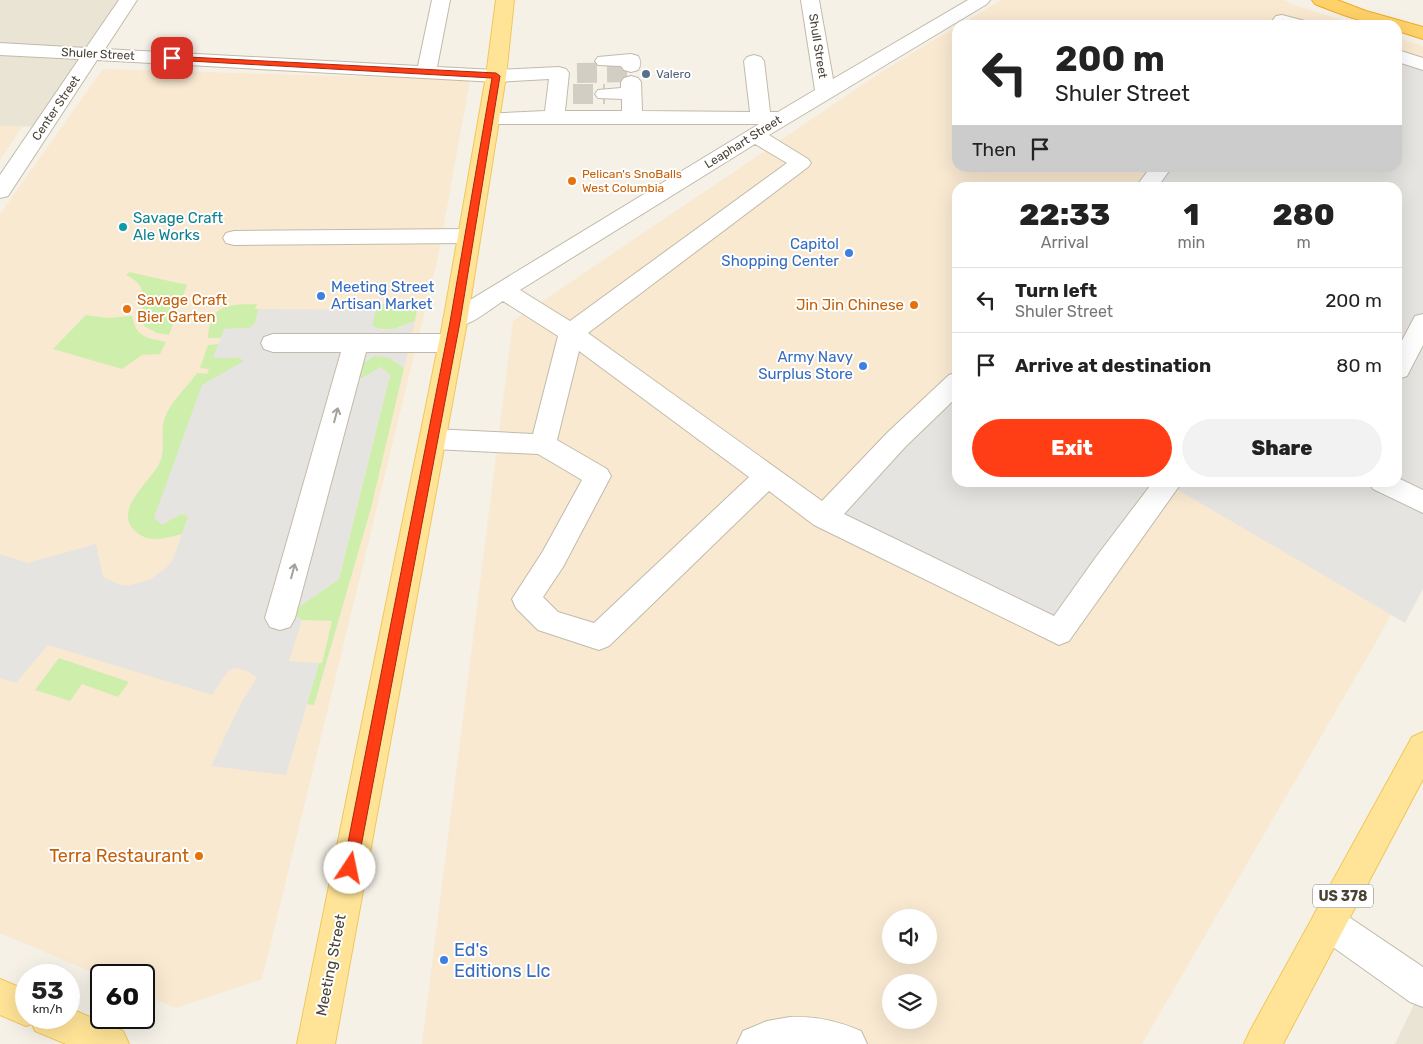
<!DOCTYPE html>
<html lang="en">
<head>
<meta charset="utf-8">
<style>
	body { margin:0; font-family:Rubik,sans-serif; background:#f2f2f2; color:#222; height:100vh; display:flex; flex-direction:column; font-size:19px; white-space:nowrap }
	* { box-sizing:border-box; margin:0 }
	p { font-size:16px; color:#767676 }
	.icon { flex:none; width:28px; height:28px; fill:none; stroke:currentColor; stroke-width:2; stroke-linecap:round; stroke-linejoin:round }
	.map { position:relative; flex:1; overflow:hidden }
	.sheet { position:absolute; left:952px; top:182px; width:450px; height:305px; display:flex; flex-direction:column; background:#fff; border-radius:15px; box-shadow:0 5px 20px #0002 }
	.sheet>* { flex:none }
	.top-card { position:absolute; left:952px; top:20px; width:450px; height:152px; border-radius:15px; box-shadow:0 5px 20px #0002; background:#fff; color:#222; overflow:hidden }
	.buttons { position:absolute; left:882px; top:909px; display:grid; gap:10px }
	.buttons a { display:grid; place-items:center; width:55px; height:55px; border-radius:50%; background:#fff; box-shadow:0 5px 20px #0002; font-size:25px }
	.speed { position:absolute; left:15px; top:964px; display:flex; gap:10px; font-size:25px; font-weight:700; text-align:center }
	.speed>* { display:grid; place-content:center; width:65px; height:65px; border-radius:50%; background:#fff; box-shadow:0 5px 20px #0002; line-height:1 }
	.speed small { font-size:12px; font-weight:400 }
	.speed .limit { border:2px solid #111; border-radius:8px; background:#fff; color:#111 }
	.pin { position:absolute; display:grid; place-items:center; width:42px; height:42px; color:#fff; margin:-21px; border-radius:10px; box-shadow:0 2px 8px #0006 }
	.me { position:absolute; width:55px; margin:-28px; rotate:11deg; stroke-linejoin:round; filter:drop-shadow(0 0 4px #0008) }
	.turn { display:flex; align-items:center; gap:18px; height:105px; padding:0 20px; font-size:22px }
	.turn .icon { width:65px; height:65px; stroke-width:2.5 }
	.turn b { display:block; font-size:35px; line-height:42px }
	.then { display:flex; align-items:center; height:48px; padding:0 20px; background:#0003; gap:10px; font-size:19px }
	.eta { display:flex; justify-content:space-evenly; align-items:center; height:85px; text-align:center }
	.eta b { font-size:30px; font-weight:800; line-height:35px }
	.cta { display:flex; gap:10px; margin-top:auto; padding:10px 20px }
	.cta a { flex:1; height:58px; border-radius:30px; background:#ff3e15; color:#fff; font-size:20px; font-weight:800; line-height:58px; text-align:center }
	.cta a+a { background:#f2f2f2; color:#222 }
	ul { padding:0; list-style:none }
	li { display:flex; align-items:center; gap:15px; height:65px; padding:0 20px; border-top:1px solid #e0e0e0 }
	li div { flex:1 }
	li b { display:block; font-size:19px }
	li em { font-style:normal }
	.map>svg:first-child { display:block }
	.residential { fill:#eae4d5 }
	.commercial { fill:#f9e9d1; fill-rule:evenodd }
	.green { fill:#ceeeac }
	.parking { fill:#e6e4e0 }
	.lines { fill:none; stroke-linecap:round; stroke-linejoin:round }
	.minor-tunnel { stroke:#d3cec3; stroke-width:20; stroke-dasharray:20 10; stroke-linecap:butt }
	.minor-casing { stroke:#c2baa9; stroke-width:2 }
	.major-casing { stroke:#f0c75a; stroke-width:2 }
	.highway-casing { stroke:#eeaa29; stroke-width:2 }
	.minor { fill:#fff; fill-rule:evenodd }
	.major { fill:#ffe497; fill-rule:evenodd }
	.highway { fill:#ffd169; fill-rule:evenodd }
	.oneway { stroke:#a4a09a }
	.route { fill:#ff3e15; stroke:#a6280e }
	.service-dot { fill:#5c6f8a; stroke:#fff; stroke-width:2 }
	.food-dot { fill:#e8710a; stroke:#fff; stroke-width:2 }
	.culture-dot { fill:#0f9aa8; stroke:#fff; stroke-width:2 }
	.shop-dot { fill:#3f7fe0; stroke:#fff; stroke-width:2 }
	.labels { text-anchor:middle; stroke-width:4; stroke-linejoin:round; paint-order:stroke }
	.far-street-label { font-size:12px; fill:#4a4235; stroke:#fff }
	.far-service-label { font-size:12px; fill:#4e5e75; stroke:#fff; text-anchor:start }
	.far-food-label { font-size:12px; fill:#c56008; stroke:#fff; text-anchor:start }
	.shield { fill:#fff; stroke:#807b72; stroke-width:1 }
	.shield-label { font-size:14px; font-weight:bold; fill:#4a4235 }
	.culture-label { font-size:15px; fill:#0d838f; stroke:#fff; text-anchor:start }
	.shop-label { font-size:15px; fill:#366cbe; stroke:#fff; text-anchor:end }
	.food-label { font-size:15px; fill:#c56008; stroke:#fff; text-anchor:start }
	.street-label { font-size:15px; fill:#4a4235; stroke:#fff }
	.near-food-label { font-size:18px; fill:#c56008; stroke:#fff; text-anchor:end }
	.near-shop-label { font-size:18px; fill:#366cbe; stroke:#fff; text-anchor:start }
</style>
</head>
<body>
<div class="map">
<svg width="1423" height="1044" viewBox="0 0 1423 1044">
	<rect width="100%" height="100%" fill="#f5f1e7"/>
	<path class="residential" d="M0,0H128L44,127L0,126Z
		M1423,986V1044H1395Z"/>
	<path class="commercial" d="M1001,0H1285L1291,4L1357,25H960Z
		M957,26L958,168H1398V38L1423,46V555L1376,642L1142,1044H422L513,321L886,69ZM958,188H1398V482H958ZM891,918H929V955H891ZM891,982H929V1020H891Z
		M103,69L470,80L438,257L262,979L176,1008L144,995V975L101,976L0,933V214Z
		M0,126H23L0,160Z"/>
	<path class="green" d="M129,272L187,285L169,335L157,333L144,326C137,304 154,288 126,275Z
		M257,304L255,309H259L255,323L250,328L225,329L221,338H208C210,303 228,305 257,304Z
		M381,304L415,305L417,310L415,321L392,330L373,328L371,324L376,310H379Z
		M86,315L107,318L132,316C137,338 145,337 166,342L160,354L142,355L122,369L53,349Z
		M219,344L214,358H240L244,361L174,518L181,514L187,515L188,518L182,534C166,538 148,544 135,531C112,509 152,481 160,462C166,448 160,434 164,420C170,401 186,389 197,373L207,374L209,369L200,368L208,345Z
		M380,355L390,358L404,368L371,508L314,705L307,704L319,663H322L332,621L302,620L296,616L300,606L339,579L390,375L381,367L362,379L358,377L363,363L374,356Z
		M59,658L129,682L118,697L82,684L70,701L35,690Z"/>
	<path class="parking" d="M1398,49L1423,57V589L1405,623L1168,484L1059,632L824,517L957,382L958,482H1398V188L1145,187L1161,168H1398Z
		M259,309L376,310L372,326L382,330L399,328L415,321L404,368L390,358L374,356L363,363L358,377L362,378L381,367L390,375L339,579L300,606L296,612V616L302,620L289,661L319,663L286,775L211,766L241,703L257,677L245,670L234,668L228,671L212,695L48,645L16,683L0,678V554L28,563L96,544L103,577L121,585H130L149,580L167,567L173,559L188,518L185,514H181L162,525L154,518L202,385L244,361L240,358H213L224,329L250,328L255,323Z"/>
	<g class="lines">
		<path class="minor-tunnel" d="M577,73L631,72
			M573,94H605"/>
		<defs>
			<path id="minor" d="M119,0H137L105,49L418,66L432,0H450L437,67L496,70L559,67L566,69L569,73L565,111H622V99L598,98L595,94L598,90L621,88V82L624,78L631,76L638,78L641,82L642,111L750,112L744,61L747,57L754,55L761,57L764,61L770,112H778L815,90L801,0H819L833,79L968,0H990L987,4L769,135L808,159L811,163L808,167L588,333L822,501L888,432L949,375L958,372V396L906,446L844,514L1054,616L1096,557L1153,482H1182L1069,641L1059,645L814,525L769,491L609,646L599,650L538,630L516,608L512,599L543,551L582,480L538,454L433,449L424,446L420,439L424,432L433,429L533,434L558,336L503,301C487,311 466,331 447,326L443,320L447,314L759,124H489L482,122L479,118L482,114L545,111L549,79L496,82L97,60L8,196L0,198V175L79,59L0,55V43L86,48ZM755,144L787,163L570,321L520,290ZM579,351L749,477L594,623L558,612L543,597L563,567L611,476L607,469L557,440Z
				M1282,15L1305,21L1308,25H1269L1276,16Z
				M1398,50L1423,58V70L1398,62Z
				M631,54L638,56C641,61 641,65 638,70L631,72L624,70L621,66L598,65L595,61L598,57Z
				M1150,168H1171L1157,188H1135Z
				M469,229L477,231L480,236L477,241L469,243L234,245L226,243L223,238L226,233L234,231Z
				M1423,314V345L1407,376L1398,379V348L1415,316Z
				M273,334H451L460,337L463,343L460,349L451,352H366L295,618L290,627L280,630L270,627L265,618L341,352H273L264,349L261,343L264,337Z
				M1398,478L1423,490V513L1373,489L1369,482H1398Z
				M1328,906L1340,911L1423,967V1007L1410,1002L1316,935L1311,923L1316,911Z
				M790,1017C815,1016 838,1021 861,1031L867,1044H737L743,1031L767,1021Z"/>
			<path id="major" d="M496,0H514L506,76L467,322L335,1044H297L443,322L486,76Z
				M1423,732V779L1283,1044H1244L1250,1031L1412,737Z
				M0,979L26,990V1018H69V1008L123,1031L129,1044H66L35,1031L32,1024L26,1026L0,1015Z"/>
			<path id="highway" d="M1312,0H1337L1366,11L1423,27V39L1398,31V25C1366,25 1343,15 1315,4Z"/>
		</defs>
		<use href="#minor" class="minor-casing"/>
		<use href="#major" class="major-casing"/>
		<use href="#highway" class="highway-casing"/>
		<use href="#minor" class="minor"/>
		<use href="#major" class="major"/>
		<use href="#highway" class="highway"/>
	</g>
	<defs><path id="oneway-shaft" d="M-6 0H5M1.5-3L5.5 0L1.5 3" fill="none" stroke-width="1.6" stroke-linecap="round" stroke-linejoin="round" transform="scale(1.25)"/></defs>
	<g class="oneway">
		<use href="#oneway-shaft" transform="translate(336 415) rotate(-75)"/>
		<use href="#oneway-shaft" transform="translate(293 571) rotate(-75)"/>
	</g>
	<path class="route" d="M169,56L496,73L500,76L460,322L357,868L355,872L350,874L345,872L343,868L450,322L492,78L172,60H169Z"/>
	<circle class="service-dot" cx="646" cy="74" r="5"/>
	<g class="food-dot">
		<circle cx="572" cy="181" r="5"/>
		<circle cx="914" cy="305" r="5"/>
		<circle cx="127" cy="309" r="5"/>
		<circle cx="199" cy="856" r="5"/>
	</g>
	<circle class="culture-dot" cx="123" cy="227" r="5"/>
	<g class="shop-dot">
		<circle cx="849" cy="253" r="5"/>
		<circle cx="321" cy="296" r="5"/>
		<circle cx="863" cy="366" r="5"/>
		<circle cx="444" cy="960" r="5"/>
	</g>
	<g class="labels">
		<g class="far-street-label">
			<text transform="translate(818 46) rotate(81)" y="4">Shull Street</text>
			<text transform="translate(98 54) rotate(3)" y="4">Shuler Street</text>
			<text transform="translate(56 108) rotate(-56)" y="4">Center Street</text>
			<text transform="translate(743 142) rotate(-32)" y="4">Leaphart Street</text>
		</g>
		<g class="far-service-label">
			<text x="656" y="78">Valero</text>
		</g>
		<g class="far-food-label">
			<text x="582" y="178">Pelican's SnoBalls<tspan x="582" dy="14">West Columbia</tspan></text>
		</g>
		<rect class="shield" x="1313" y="884.5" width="60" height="23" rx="4"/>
		<g class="shield-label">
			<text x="1343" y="901">US 378</text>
		</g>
		<g class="culture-label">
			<text x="133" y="223">Savage Craft<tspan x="133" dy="17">Ale Works</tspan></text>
		</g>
		<g class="shop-label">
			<text x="839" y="249">Capitol<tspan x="839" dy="17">Shopping Center</tspan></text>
			<text x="331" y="292" text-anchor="start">Meeting Street<tspan x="331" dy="17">Artisan Market</tspan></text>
			<text x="853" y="362">Army Navy<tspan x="853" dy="17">Surplus Store</tspan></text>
		</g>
		<g class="food-label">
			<text x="137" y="305">Savage Craft<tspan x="137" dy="17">Bier Garten</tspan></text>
			<text x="904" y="310" text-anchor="end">Jin Jin Chinese</text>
		</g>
		<g class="street-label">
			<text transform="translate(331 965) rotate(-79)" y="5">Meeting Street</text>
		</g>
		<g class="near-food-label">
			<text x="189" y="862">Terra Restaurant</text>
		</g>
		<g class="near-shop-label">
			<text x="454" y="956">Ed's<tspan x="454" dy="21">Editions Llc</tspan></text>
		</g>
	</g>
</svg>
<div class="buttons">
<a><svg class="icon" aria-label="sound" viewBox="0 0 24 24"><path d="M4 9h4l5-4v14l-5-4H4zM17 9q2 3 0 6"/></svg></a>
<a><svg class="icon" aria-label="layers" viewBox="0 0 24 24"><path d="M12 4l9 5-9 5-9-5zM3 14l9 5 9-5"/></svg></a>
</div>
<div class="speed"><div>53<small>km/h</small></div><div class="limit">60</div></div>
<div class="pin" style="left:172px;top:58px;background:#d93025"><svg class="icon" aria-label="arrive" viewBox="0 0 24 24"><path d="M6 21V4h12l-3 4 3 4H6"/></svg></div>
<svg class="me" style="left:350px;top:868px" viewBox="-20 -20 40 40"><circle r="19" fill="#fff"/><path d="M0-13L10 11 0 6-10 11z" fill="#ff3e15"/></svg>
<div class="top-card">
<div class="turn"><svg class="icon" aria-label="left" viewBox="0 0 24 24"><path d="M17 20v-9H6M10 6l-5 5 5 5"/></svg><div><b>200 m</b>Shuler Street</div></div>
<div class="then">Then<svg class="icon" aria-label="arrive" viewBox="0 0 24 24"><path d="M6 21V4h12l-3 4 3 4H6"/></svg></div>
</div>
<section class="sheet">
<div class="eta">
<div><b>22:33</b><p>Arrival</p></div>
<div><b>1</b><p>min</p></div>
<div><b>280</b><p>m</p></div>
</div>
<ul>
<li><svg class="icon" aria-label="left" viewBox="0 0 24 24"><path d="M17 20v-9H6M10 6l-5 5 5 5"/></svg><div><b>Turn left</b><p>Shuler Street</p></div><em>200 m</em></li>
<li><svg class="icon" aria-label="arrive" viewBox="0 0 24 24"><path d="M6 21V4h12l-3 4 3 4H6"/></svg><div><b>Arrive at destination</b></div><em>80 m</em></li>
</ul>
<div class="cta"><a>Exit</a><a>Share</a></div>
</section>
</div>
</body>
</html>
